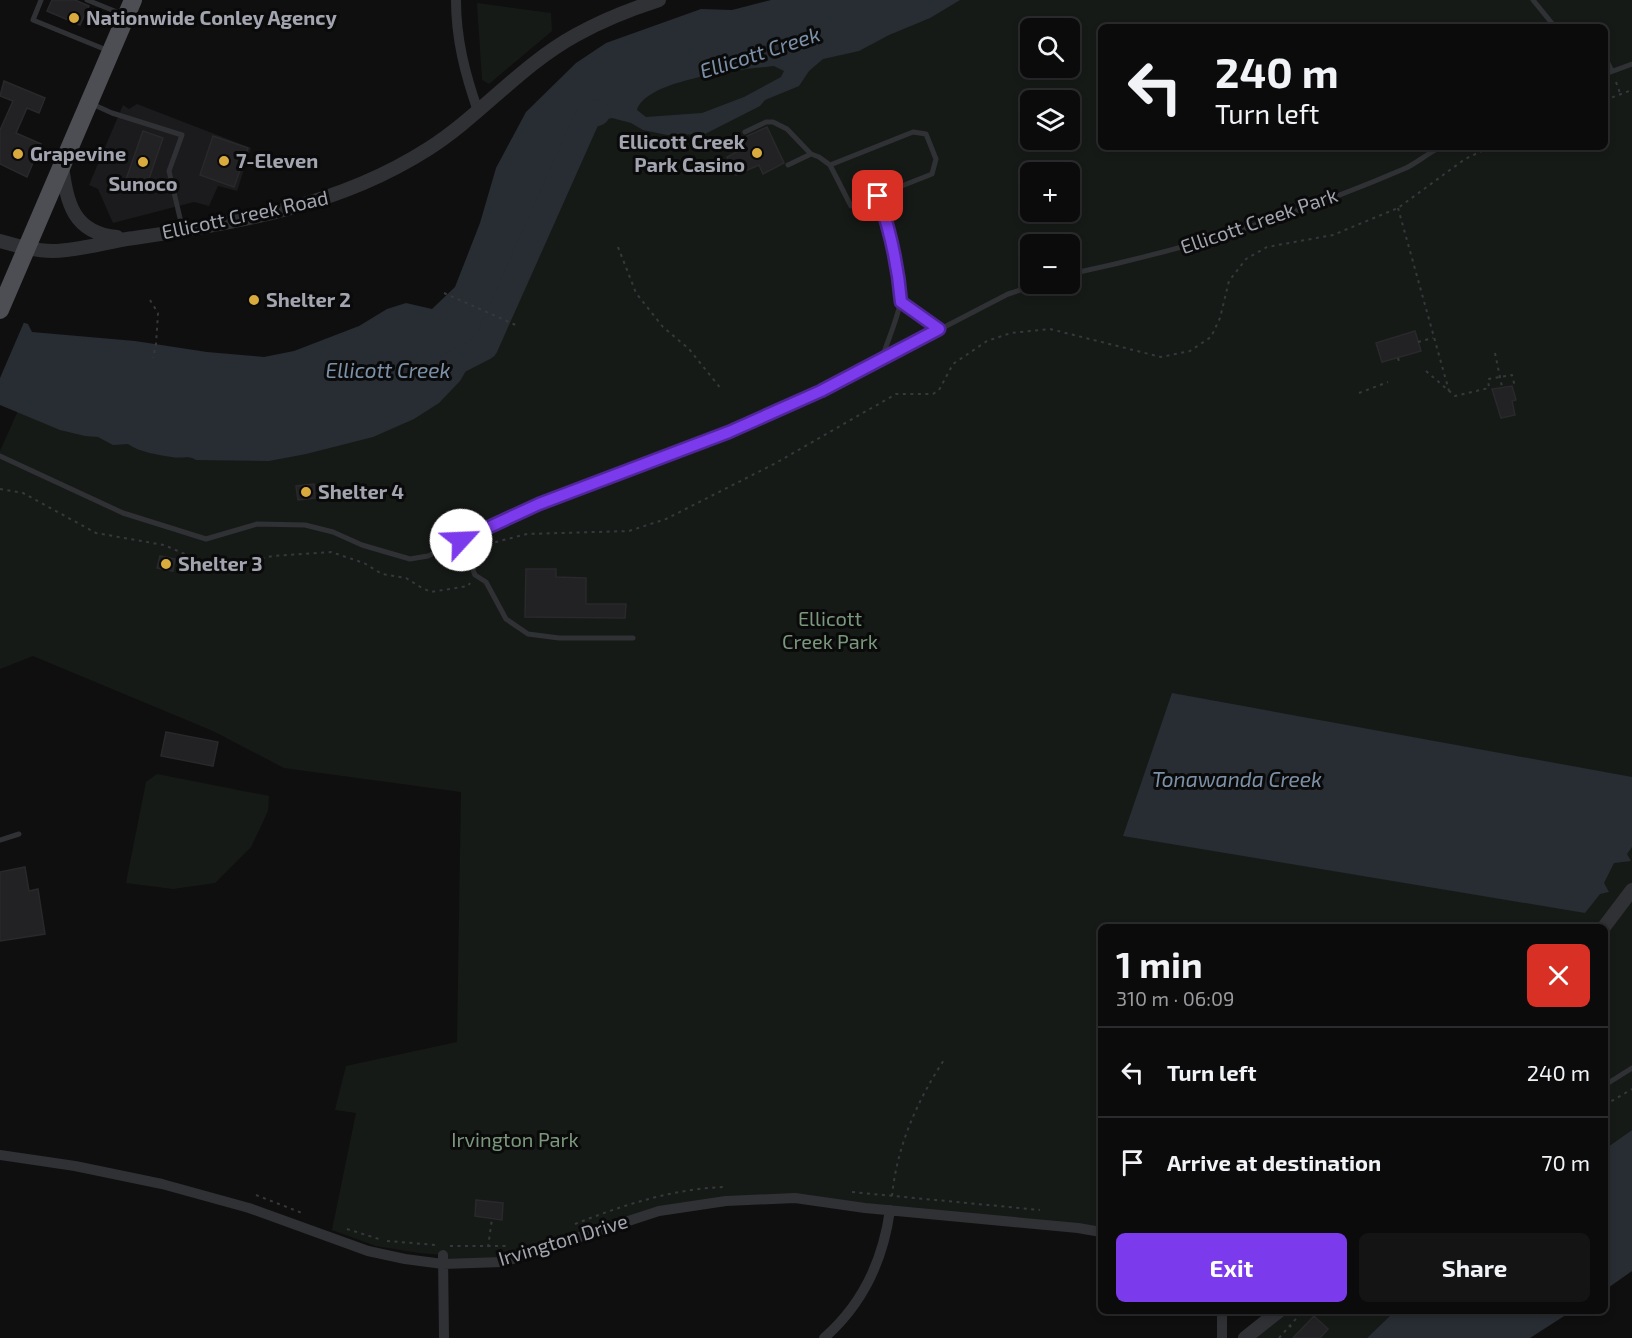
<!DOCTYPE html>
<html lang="en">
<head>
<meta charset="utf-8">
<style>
	body { margin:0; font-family:"Exo 2",sans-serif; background:#141415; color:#f1f3f6; height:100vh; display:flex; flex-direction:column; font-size:22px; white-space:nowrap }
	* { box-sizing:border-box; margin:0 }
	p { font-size:20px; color:#9a9b9d }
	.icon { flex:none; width:33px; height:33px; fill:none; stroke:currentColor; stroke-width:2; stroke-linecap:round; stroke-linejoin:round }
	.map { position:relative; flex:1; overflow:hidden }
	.details { position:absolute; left:1098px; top:924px; width:510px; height:390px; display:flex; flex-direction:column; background:#0b0b0c; border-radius:9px; box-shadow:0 3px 9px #0003,0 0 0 2px #2b2b2d }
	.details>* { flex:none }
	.top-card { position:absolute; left:1098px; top:24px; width:510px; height:126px; border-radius:9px; box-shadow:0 3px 9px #0003,0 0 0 2px #2b2b2d; background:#0b0b0c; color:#f1f3f6; overflow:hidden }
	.controls { position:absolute; left:1020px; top:18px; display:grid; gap:12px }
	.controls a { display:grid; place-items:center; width:60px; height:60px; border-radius:9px; background:#0b0b0c; box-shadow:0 3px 9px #0003,0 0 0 2px #2b2b2d; font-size:30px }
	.pin { position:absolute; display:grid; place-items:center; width:51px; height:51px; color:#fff; margin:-26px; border-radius:12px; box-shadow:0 3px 9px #0006 }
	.me { position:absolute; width:66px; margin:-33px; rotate:65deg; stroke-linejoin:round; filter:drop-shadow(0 0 4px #0008) }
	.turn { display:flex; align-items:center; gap:21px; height:126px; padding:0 18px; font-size:27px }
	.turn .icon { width:78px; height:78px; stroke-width:2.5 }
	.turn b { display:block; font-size:42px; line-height:51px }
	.round { display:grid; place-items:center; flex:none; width:63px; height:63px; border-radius:9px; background:#141415 }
	.summary { display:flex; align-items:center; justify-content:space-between; height:102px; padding:0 18px }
	h1 { font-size:36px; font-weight:700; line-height:45px }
	.action { display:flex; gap:12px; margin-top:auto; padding:12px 18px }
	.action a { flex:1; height:69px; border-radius:9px; background:#7c3aed; color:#fff; font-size:24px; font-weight:700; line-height:69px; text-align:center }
	.action a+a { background:#141415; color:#f1f3f6 }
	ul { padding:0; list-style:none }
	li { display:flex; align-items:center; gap:18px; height:90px; padding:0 18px; border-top:2px solid #2b2b2d }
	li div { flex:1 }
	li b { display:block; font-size:22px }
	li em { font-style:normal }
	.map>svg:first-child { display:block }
	.built { fill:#1b1b1d }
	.green { fill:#161a17; fill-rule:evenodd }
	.water { fill:#272d32; fill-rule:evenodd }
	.pier { fill:#0f0f10 }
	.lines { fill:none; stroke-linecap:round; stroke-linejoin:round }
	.river { stroke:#272d32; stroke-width:26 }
	.building { fill:#222224; stroke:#29292c; stroke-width:1.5 }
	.path { stroke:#37383b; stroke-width:2; stroke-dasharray:3 4.5; stroke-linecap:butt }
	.service { stroke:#303134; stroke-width:5 }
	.minor { stroke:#303134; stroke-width:10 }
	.tertiary { stroke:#303134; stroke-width:14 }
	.primary { stroke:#4d4e53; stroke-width:18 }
	.route-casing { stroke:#51269a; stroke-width:15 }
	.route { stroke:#7c3aed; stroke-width:10 }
	.poi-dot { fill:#d9aa3e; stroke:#0a0a0b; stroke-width:2 }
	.labels { text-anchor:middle; stroke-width:6; stroke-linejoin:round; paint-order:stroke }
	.poi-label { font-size:20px; font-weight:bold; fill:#a2a5af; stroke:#0a0a0b; text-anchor:start }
	.street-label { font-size:20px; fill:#a2a5af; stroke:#0a0a0b }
	.park-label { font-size:20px; fill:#7b987d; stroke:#0a0a0b }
	.water-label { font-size:21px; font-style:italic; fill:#7c91a7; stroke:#0a0a0b }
</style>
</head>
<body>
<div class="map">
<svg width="1632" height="1338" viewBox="0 0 1632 1338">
	<rect width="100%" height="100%" fill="#0f0f10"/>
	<path class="built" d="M137,104L251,148L237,191L218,186L209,206L194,202L113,223L98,189L89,185L123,105L129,109Z"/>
	<path class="green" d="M954,0H1632V1130L1605,1149V927H1101V1232L795,1198L659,1211L503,1262L443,1264L444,1255L419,1253L376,1246L332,1230L356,1113L335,1110L346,1066L457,1042L461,792L284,768L213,731L33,656L0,669V451L39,364L320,431L485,347L588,116L774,44ZM1101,27H1605V147H1101ZM1030,28H1070V68H1030ZM1030,100H1070V140H1030ZM1030,172H1070V212H1030ZM1030,244H1070V284H1030Z
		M477,3L551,13L552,31L489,84L482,80Z
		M157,774L269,796L268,811L251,847L215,883L173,889L126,883L146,782Z
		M1279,1311H1395L1367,1338H1248Z"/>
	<path class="water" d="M771,0H960L930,18L889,35L859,51L823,59L809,71L799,86L765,100L760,106L705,134L667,135L643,130L631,123L612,118L600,121L573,142L556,165L537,214L541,227L521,277L460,381L439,403L414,419L373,437L306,454L269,461L196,460C188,455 181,459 172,457C158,455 139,452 128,444L113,445L98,437L85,436L60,430L0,405V315L28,324L32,332L135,341L207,352L264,357L294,351L359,326L387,309L406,303L432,309L455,287L480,223L496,168L526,112L576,63L606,43L701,9L732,10ZM774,66L784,71L781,77L744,97L702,113L646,117L637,110C646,79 745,69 774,66Z
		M1172,693L1632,777V847L1627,854L1631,861L1614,863L1604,883L1609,892L1600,894L1585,913L1123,836Z
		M1632,1130V1271L1605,1290V1149Z
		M1395,1311H1572L1530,1338H1367Z"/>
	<path class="pier" d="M0,312L25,320L0,378Z"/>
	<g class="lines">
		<path class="river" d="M450,365L485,347L588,116L597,113"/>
	</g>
	<path class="building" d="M52,0H75L89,6L80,25L47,11Z
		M4,81L45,98L39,113L27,108L16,133L41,144L27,177L0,164V130L13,101L0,96Z
		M767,127L784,163L763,174L759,165L736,175L727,157L742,149L740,144L747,140L745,137Z
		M143,131L163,138L144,193L124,185Z
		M213,136L248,148L234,187L200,175Z
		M1415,331L1421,351L1382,362L1376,343Z
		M1512,386L1516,400L1512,401L1515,415L1501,418L1492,389Z
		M314,484L315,498L298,500L296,486Z
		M160,556L175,559L173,571L157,568Z
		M526,569H556V577L586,578V604H626L625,618L525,617Z
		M166,732L218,742L213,766L161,756Z
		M25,867L29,891L38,889L45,934L0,941V872Z
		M476,1200L503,1203L502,1220L475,1216Z
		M1314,1316L1328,1329L1320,1338H1293Z"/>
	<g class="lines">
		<path class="path" d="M1616,82L1620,93
			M1605,100L1632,90
			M1398,208L1449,391
			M618,247L636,293L663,327L689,349L722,390
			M444,293L518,326
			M150,300L158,313L156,344L153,358
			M1418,342L1433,338
			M1495,353L1502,387
			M1398,358L1400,365
			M1426,371L1455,396L1489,388L1488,379L1512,375L1515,387
			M1359,393L1388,382
			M0,489L23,493L96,533L164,545L203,562L228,565L273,556L331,552L364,563L382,574L406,578L422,588L431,592L468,586L470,583
			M480,558L492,543L527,534L629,531L666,519L774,464L896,394H933L939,390L953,364L987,341L1011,333L1050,329L1161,357L1190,351L1211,337L1220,318L1229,281L1246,259L1267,247L1333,235L1398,208L1465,159L1490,147
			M1605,1105L1632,1089
			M852,1192L1040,1210
			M256,1195L302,1213
			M892,1196C897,1146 917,1101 944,1060
			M575,1224C623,1205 675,1188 727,1187
			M347,1229L382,1240
			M387,1241L436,1245
			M450,1246H507
			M488,1247L492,1219
			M1289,1325L1294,1330
			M1279,1338L1303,1311"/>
		<path class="service" d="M41,0L33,20L109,51
			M87,0L122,14
			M1533,0L1555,27
			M1605,57L1612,71
			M1605,74L1632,64
			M92,104L112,113L182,135L169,171L183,231
			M745,132L766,122H773L787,129L811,154L819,157L830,165L851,206L932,174L936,159L926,134L913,132L830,165
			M788,165L811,154
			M878,196C887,220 906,279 900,304C896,323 887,342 881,361
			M1070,274C1185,250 1297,215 1406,168C1418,162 1428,153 1441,147
			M901,302L939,329
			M0,456L123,513L206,539L257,524L305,525L333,532L362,545L410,559L428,556L539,504L729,432L821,391L1008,294L1039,284
			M461,540L475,575L486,582L506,619L528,634L559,638H633
			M0,840L19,834
			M1605,1085L1632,1068"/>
		<path class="minor" d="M456,0C456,39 465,74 478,111
			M0,1155L75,1166L162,1184L249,1208L368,1251L405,1259L443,1264L503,1262L659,1211L726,1201L795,1198L865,1208L1078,1228L1101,1232
			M443,1255L444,1338
			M824,1338C863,1304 883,1261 890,1210
			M1222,1338V1311"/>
		<path class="tertiary" d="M62,166C67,203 73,233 117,237
			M0,241C18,246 35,251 53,251C78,251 109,241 134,238C237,223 339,206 428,149C480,116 521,65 576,35C601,21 631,9 659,0
			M1604,927L1632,890
			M1245,1338L1279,1311"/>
		<path class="primary" d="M0,310L133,0"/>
	</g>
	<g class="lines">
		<defs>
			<path id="route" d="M461,540L539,504L729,432L821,391L939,329L901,302C898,266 890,230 878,196"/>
		</defs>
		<use href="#route" class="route-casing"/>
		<use href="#route" class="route"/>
	</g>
	<g class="poi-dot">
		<circle cx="74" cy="18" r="6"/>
		<circle cx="757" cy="153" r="6"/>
		<circle cx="18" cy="154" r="6"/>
		<circle cx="224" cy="161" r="6"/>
		<circle cx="143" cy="162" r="6"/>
		<circle cx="254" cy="300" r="6"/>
		<circle cx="306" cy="492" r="6"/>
		<circle cx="166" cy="564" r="6"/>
	</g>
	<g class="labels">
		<g class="poi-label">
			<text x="86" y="25">Nationwide Conley Agency</text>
			<text x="745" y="149" text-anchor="end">Ellicott Creek<tspan x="745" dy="23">Park Casino</tspan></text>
			<text x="30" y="161">Grapevine</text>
			<text x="236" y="168">7-Eleven</text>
			<text x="143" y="191" text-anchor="middle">Sunoco</text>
			<text x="266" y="307">Shelter 2</text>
			<text x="318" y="499">Shelter 4</text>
			<text x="178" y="571">Shelter 3</text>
		</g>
		<g class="street-label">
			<text transform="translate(245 215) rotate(-12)" y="7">Ellicott Creek Road</text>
			<text transform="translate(1259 221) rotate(-19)" y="7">Ellicott Creek Park</text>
			<text transform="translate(563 1240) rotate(-17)" y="7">Irvington Drive</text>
		</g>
		<g class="park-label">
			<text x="830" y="626">Ellicott<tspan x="830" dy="23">Creek Park</tspan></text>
			<text x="515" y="1147">Irvington Park</text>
		</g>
		<g class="water-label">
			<text transform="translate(760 53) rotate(-18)" y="7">Ellicott Creek</text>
			<text x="388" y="378">Ellicott Creek</text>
			<text x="1237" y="787">Tonawanda Creek</text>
		</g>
	</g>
</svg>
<div class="controls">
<a><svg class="icon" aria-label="search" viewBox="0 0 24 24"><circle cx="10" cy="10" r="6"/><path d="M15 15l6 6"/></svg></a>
<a><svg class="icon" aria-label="layers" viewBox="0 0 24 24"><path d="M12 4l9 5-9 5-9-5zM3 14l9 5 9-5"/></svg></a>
<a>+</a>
<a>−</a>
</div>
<div class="pin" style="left:878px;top:196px;background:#d93025"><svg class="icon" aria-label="arrive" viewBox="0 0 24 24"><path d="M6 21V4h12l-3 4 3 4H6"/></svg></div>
<svg class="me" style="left:461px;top:540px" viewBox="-20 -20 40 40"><circle r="19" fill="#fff"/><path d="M0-13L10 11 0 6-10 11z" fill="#7c3aed"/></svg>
<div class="top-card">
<div class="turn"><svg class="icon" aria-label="left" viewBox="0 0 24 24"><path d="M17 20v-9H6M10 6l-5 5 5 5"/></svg><div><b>240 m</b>Turn left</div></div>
</div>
<section class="details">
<div class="summary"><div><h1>1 min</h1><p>310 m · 06:09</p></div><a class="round" style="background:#d93025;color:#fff"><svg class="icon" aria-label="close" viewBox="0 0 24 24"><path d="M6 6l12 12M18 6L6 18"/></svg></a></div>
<ul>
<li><svg class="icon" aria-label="left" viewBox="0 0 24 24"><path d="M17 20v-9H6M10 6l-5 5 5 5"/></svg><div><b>Turn left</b></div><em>240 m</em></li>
<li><svg class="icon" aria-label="arrive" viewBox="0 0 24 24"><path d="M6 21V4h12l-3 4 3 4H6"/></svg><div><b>Arrive at destination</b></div><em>70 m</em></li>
</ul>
<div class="action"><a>Exit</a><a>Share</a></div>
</section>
</div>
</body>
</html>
